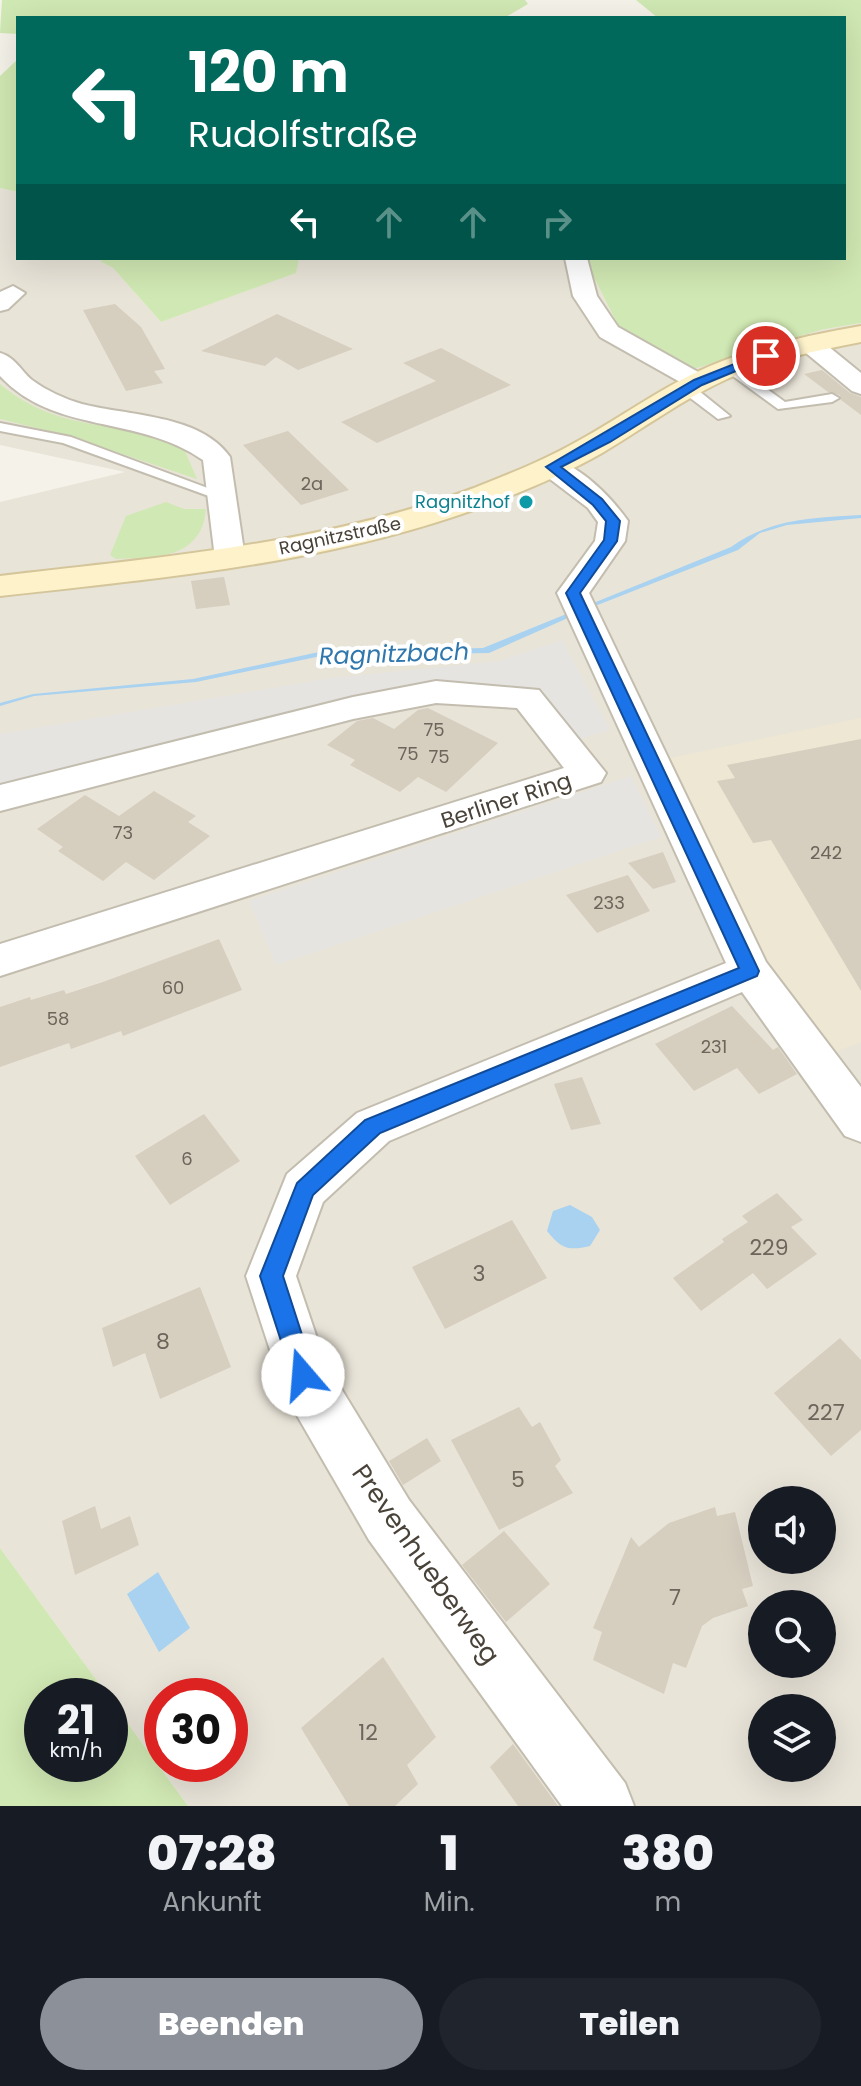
<!DOCTYPE html>
<html lang="de">
<head>
<meta charset="utf-8">
<style>
	body { margin:0; font-family:Poppins,sans-serif; background:#20242c; color:#f1f3f6; height:100vh; display:flex; flex-direction:column; font-size:30px; white-space:nowrap }
	* { box-sizing:border-box; margin:0 }
	p { font-size:26px; color:#9ea1a6 }
	.icon { flex:none; width:44px; height:44px; fill:none; stroke:currentColor; stroke-width:2; stroke-linecap:round; stroke-linejoin:round }
	.map { position:relative; height:1806px; overflow:hidden }
	.details { display:flex; flex-direction:column; background:#171b24; flex:1 }
	.details>* { flex:none }
	.banner { position:absolute; left:16px; top:16px; width:830px; height:244px; border-radius:0px; box-shadow:0 8px 32px #0002; background:#00695c; color:#fff; overflow:hidden }
	.fabs { position:absolute; left:748px; top:1486px; display:grid; gap:16px }
	.fabs a { display:grid; place-items:center; width:88px; height:88px; border-radius:50%; background:#171b24; box-shadow:0 8px 32px #0002; font-size:40px }
	.speed { position:absolute; left:24px; top:1678px; display:flex; gap:16px; font-size:40px; font-weight:700; text-align:center }
	.speed>* { display:grid; place-content:center; width:104px; height:104px; border-radius:50%; background:#171b24; box-shadow:0 8px 32px #0002; line-height:1 }
	.speed small { font-size:20px; font-weight:400 }
	.speed .limit { border:12px solid #d22; background:#fff; color:#111 }
	.pin { position:absolute; display:grid; place-items:center; width:68px; height:68px; color:#fff; margin:-34px; border:4px solid #fff; border-radius:50%; box-shadow:0 2px 8px #0007 }
	.me { position:absolute; width:88px; margin:-44px; rotate:342deg; stroke-linejoin:round; filter:drop-shadow(0 0 6px #0008) }
	.turn { display:flex; align-items:center; gap:28px; height:168px; padding:0 40px; font-size:36px }
	.turn .icon { width:104px; height:104px; stroke-width:2.5 }
	.turn b { display:block; font-size:56px; line-height:68px }
	.lanes { display:flex; align-items:center; height:76px; padding:0 40px; background:#0003; justify-content:center; gap:40px; direction:ltr }
	.lanes .off { opacity:.35 }
	.eta { display:flex; justify-content:space-evenly; align-items:center; height:136px; text-align:center }
	.eta b { font-size:48px; font-weight:800; line-height:56px }
	.button { display:flex; gap:16px; margin-top:auto; padding:16px 40px }
	.button a { flex:1; height:92px; border-radius:48px; background:#8c9099; color:#fff; font-size:32px; font-weight:800; line-height:92px; text-align:center }
	.button a+a { background:#20242c; color:#f1f3f6 }
	.map>svg:first-child { display:block }
	.residential { fill:#e9e4d8; fill-rule:evenodd }
	.education { fill:#eee7d4 }
	.green { fill:#d0e8b3 }
	.parking { fill:#e6e4e1 }
	.water { fill:#a8d2f0 }
	.building { fill:#d6cebf }
	.lines { fill:none; stroke-linecap:round; stroke-linejoin:round }
	.service-casing { stroke:#c3bdaf; stroke-width:4 }
	.minor-casing { stroke:#c3bdaf; stroke-width:4 }
	.secondary-casing { stroke:#d4c69a; stroke-width:4 }
	.service { fill:#fff; fill-rule:evenodd }
	.minor { fill:#fff; fill-rule:evenodd }
	.secondary { fill:#fef2cb; fill-rule:evenodd }
	.route { fill:#1a73e8; stroke:#114b97; stroke-width:2 }
	.culture-dot { fill:#0f9aa8; stroke:#fff; stroke-width:3 }
	.labels { text-anchor:middle; stroke-width:8; stroke-linejoin:round; paint-order:stroke }
	.number-label { font-size:18px; fill:#6c655a }
	.far-culture-label { font-size:18px; fill:#0d838f; stroke:#fff; text-anchor:end }
	.far-street-label { font-size:18px; fill:#494238; stroke:#fff }
	.street-label { font-size:22px; fill:#494238; stroke:#fff }
	.near-number-label { font-size:22px; fill:#6c655a }
	.water-label { font-size:24px; font-style:italic; fill:#2f77ad; stroke:#fff }
	.near-street-label { font-size:26px; fill:#494238; stroke:#fff }
</style>
</head>
<body>
<div class="map">
<svg width="861" height="1806" viewBox="0 0 861 1806">
	<rect width="100%" height="100%" fill="#f5f2ea"/>
	<path class="residential" d="M0,188L18,192V258H108L101,261L113,268L161,322L295,273L299,258H584L622,333L820,330L861,323V1806H188L0,1548V502L125,472L0,445ZM762,1500H822V1560H762ZM762,1604H822V1664H762ZM162,1696H230V1764H162ZM762,1708H822V1768H762Z"/>
	<path class="education" d="M861,718V1042L835,1052L769,967L666,759Z"/>
	<path class="green" d="M2,0H525L528,4L504,18H18V34L0,33Z
		M636,0H861V323L820,330L690,370L622,333L584,258H844V18H658Z
		M18,59V192L0,188V76Z
		M108,258H299L296,273L161,322L113,268L100,261Z
		M0,384C59,433 113,420 181,442L197,479L65,435L0,419Z
		M166,502L184,509H206C201,560 156,557 116,559L110,555L126,516Z
		M0,1548L108,1696H42V1764H110V1699L188,1806H0Z"/>
	<path class="parking" d="M562,640L610,730L547,749L519,711L436,698L0,812V734L331,678L499,661Z
		M631,776L661,837L276,965L249,901Z"/>
	<path class="water" d="M861,515V518L787,525L760,533L738,550L595,606L489,653L321,656L196,682L34,696L0,706V703L33,694L193,679L319,652L483,648L731,547C771,518 813,518 861,515Z
		M570,1205L592,1217L600,1230L590,1246C569,1251 561,1249 547,1231L553,1211Z
		M158,1572L190,1628L159,1652L127,1594Z"/>
	<path class="building" d="M115,304L141,327L165,369L154,371L163,383L126,391L83,310Z
		M277,314L353,349L298,370L276,357L265,366L201,351Z
		M441,348L511,385L377,443L341,422L436,381L403,363Z
		M822,370L850,393L861,397V415L841,400L840,395L828,392L804,374Z
		M288,431L349,490L301,505L243,445Z
		M224,577L230,605L196,609L191,581Z
		M428,708L498,743L446,792L418,777L400,792L350,765L355,760L327,745L357,721L373,718L394,729L418,710Z
		M861,739V991L771,840L753,843L717,781L735,778L727,765Z
		M154,791L196,816L188,822L210,836L154,880L126,862L103,881L58,851L63,847L37,829L85,795L119,816Z
		M663,852L676,882L653,889L628,863Z
		M628,875L650,911L597,933L566,895Z
		M219,939L242,990L123,1036L121,1031L71,1049L69,1043L0,1067V1007L30,997L31,1000L64,990L66,994L103,982Z
		M732,1006L773,1050L778,1047L797,1074L759,1094L737,1068L694,1091L655,1044Z
		M582,1077L601,1124L571,1130L554,1084Z
		M204,1114L240,1161L170,1205L135,1156Z
		M777,1193L803,1220L791,1227L817,1254L767,1289L753,1273L701,1311L673,1278L724,1242L722,1239L748,1222L742,1216Z
		M512,1220L547,1278L445,1329L412,1267Z
		M200,1287L231,1367L160,1399L145,1353L113,1367L102,1328Z
		M840,1338L861,1360V1430L831,1456L774,1393Z
		M519,1407L532,1427L540,1422L561,1460L555,1466L573,1493L499,1530L451,1440Z
		M427,1438L441,1461L403,1485L389,1461Z
		M95,1506L101,1529L130,1516L139,1545L75,1575L62,1521Z
		M715,1507L717,1516L735,1512L753,1586L742,1589L748,1606L713,1618L702,1626L686,1668L673,1663L664,1694L593,1660L602,1632L593,1628L631,1537L639,1547L669,1523Z
		M504,1531L550,1584L506,1622L462,1565Z
		M383,1657L436,1737L407,1765L418,1784L395,1806H349L301,1728Z
		M513,1744L558,1806H518L490,1767Z"/>
	<g class="lines">
		<defs>
			<path id="service" d="M726,365H734L785,402L832,394L839,398L832,402L778,409L726,371Z
				M689,391H699L730,416L718,419L689,397Z
				M0,423L71,437L229,496L217,499L63,443L0,431Z"/>
			<path id="minor" d="M565,258H587L597,296L618,327L707,377L711,382L707,387H689L600,337L573,296Z
				M13,286L25,293L8,309L0,311V292Z
				M809,336L818,338L861,373V394L852,391L800,348L797,343Z
				M0,353C15,357 21,371 32,380C47,391 65,399 82,404C128,416 200,414 230,457L245,558L241,564H219L215,558L203,460C136,414 55,435 0,376Z
				M552,459C581,466 611,497 628,521L625,541L589,593L766,962L861,1087V1142L845,1136L742,992L389,1141L323,1202L296,1276L325,1362L409,1500L625,1783L634,1806H562L369,1540L284,1393L246,1276L287,1174L357,1113L726,963L557,593L595,541L598,522L588,508L542,473L538,467L542,461Z
				M436,681L539,690L606,773L601,782L0,976V944L564,768L517,708L436,703L353,719L0,811V785L353,697Z"/>
			<path id="secondary" d="M861,326V342C815,351 770,360 727,379C683,399 644,428 602,453C569,472 533,487 498,501C337,563 170,577 0,596V576C161,557 320,545 474,488C509,474 545,460 578,441C622,417 663,386 710,366C758,346 810,335 861,326Z"/>
		</defs>
		<use href="#service" class="service-casing"/>
		<use href="#minor" class="minor-casing"/>
		<use href="#secondary" class="secondary-casing"/>
		<use href="#service" class="service"/>
		<use href="#minor" class="minor"/>
		<use href="#secondary" class="secondary"/>
	</g>
	<path class="route" d="M762,353L772,356L702,385L610,442L561,467L602,499L620,521L617,541L580,593L759,971L757,976L380,1133L313,1195L283,1276L315,1375L312,1384L303,1387L295,1384L260,1276L297,1183L365,1120L739,968L566,593L604,540L606,521L593,505L546,467L694,380Z"/>
	<circle class="culture-dot" cx="526" cy="502" r="8"/>
	<g class="labels">
		<g class="number-label">
			<text x="312" y="490">2a</text>
			<text x="434" y="736">75</text>
			<text x="408" y="760">75</text>
			<text x="439" y="763">75</text>
			<text x="123" y="839">73</text>
			<text x="826" y="859">242</text>
			<text x="609" y="909">233</text>
			<text x="173" y="994">60</text>
			<text x="58" y="1025">58</text>
			<text x="714" y="1053">231</text>
			<text x="187" y="1165">6</text>
		</g>
		<g class="far-culture-label">
			<text x="510" y="508">Ragnitzhof</text>
		</g>
		<g class="far-street-label">
			<text transform="translate(340 536) rotate(-12)" y="6">Ragnitzstraße</text>
		</g>
		<g class="street-label">
			<text transform="translate(506 800) rotate(-18)" y="8">Berliner Ring</text>
		</g>
		<g class="near-number-label">
			<text x="769" y="1255">229</text>
			<text x="479" y="1281">3</text>
			<text x="163" y="1349">8</text>
			<text x="826" y="1420">227</text>
			<text x="518" y="1487">5</text>
			<text x="675" y="1605">7</text>
			<text x="368" y="1740">12</text>
		</g>
		<g class="water-label">
			<text transform="translate(394 654) rotate(-2)" y="8">Ragnitzbach</text>
		</g>
		<g class="near-street-label">
			<text transform="translate(426 1564) rotate(55)" y="9">Prevenhueberweg</text>
		</g>
	</g>
</svg>
<div class="fabs">
<a><svg class="icon" aria-label="sound" viewBox="0 0 24 24"><path d="M4 9h4l5-4v14l-5-4H4zM17 9q2 3 0 6"/></svg></a>
<a><svg class="icon" aria-label="search" viewBox="0 0 24 24"><circle cx="10" cy="10" r="6"/><path d="M15 15l6 6"/></svg></a>
<a><svg class="icon" aria-label="layers" viewBox="0 0 24 24"><path d="M12 4l9 5-9 5-9-5zM3 14l9 5 9-5"/></svg></a>
</div>
<div class="speed"><div>21<small>km/h</small></div><div class="limit">30</div></div>
<div class="pin" style="left:766px;top:356px;background:#d93025"><svg class="icon" aria-label="arrive" viewBox="0 0 24 24"><path d="M6 21V4h12l-3 4 3 4H6"/></svg></div>
<svg class="me" style="left:303px;top:1375px" viewBox="-20 -20 40 40"><circle r="19" fill="#fff"/><path d="M0-13L10 11 0 6-10 11z" fill="#1a73e8"/></svg>
<div class="banner">
<div class="turn"><svg class="icon" aria-label="left" viewBox="0 0 24 24"><path d="M17 20v-9H6M10 6l-5 5 5 5"/></svg><div><b>120 m</b>Rudolfstraße</div></div>
<div class="lanes"><svg class="icon" aria-label="left" viewBox="0 0 24 24"><path d="M17 20v-9H6M10 6l-5 5 5 5"/></svg><svg class="icon off" aria-label="ahead" viewBox="0 0 24 24"><path d="M12 20V5M6 11l6-6 6 6"/></svg><svg class="icon off" aria-label="ahead" viewBox="0 0 24 24"><path d="M12 20V5M6 11l6-6 6 6"/></svg><svg class="icon off" aria-label="right" viewBox="0 0 24 24"><path d="M7 20v-9h11M14 6l5 5-5 5"/></svg></div>
</div>
</div>
<section class="details">
<div class="eta">
<div><b>07:28</b><p>Ankunft</p></div>
<div><b>1</b><p>Min.</p></div>
<div><b>380</b><p>m</p></div>
</div>
<div class="button"><a>Beenden</a><a>Teilen</a></div>
</section>
</body>
</html>
